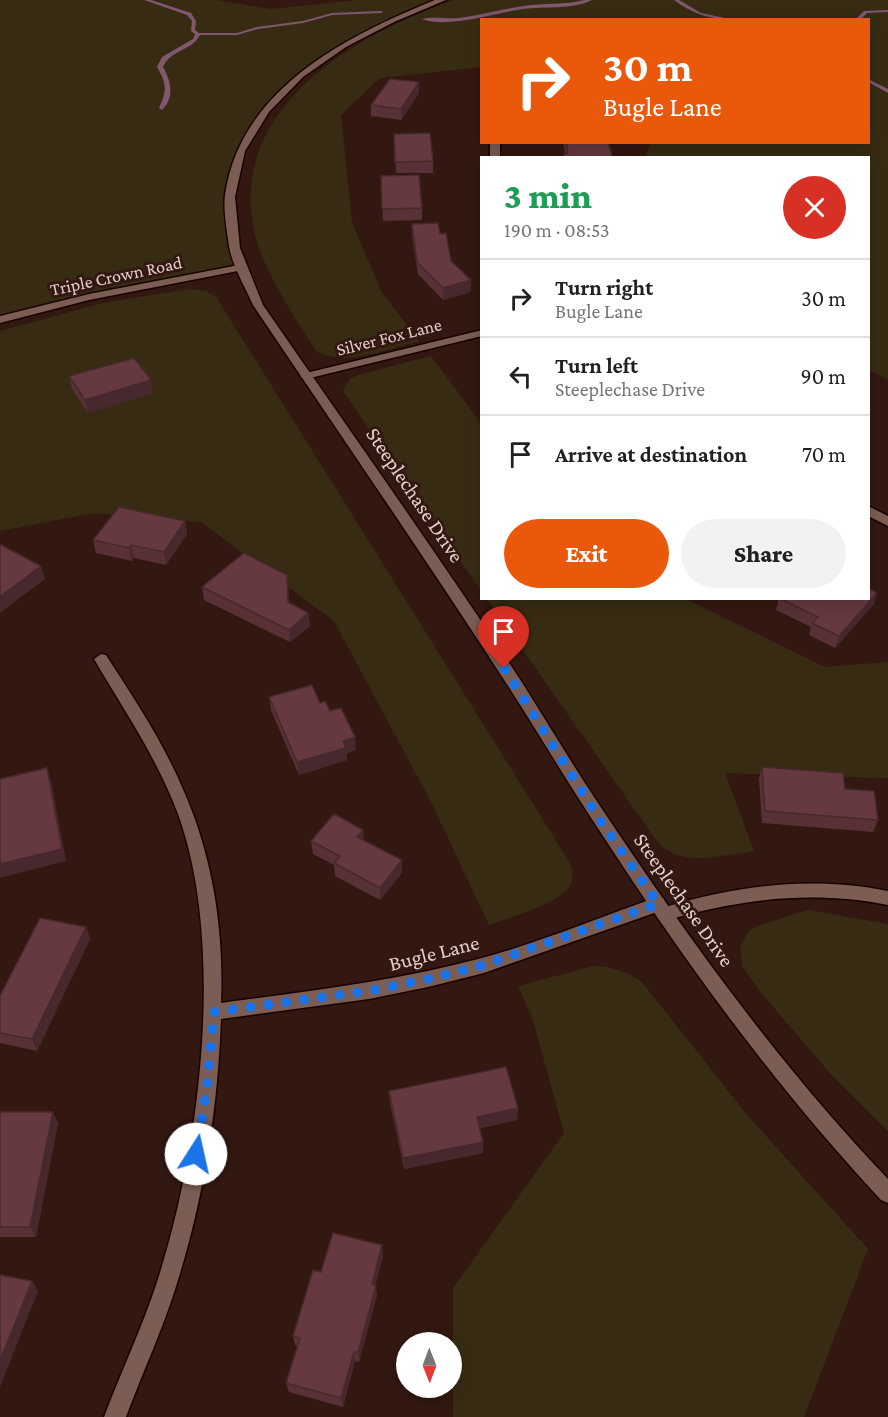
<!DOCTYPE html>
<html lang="en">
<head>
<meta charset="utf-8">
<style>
	body { margin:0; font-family:"Crimson Pro",serif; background:#f2f2f2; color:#202124; height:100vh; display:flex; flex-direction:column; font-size:22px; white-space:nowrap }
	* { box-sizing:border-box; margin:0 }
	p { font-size:20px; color:#757577 }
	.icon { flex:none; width:33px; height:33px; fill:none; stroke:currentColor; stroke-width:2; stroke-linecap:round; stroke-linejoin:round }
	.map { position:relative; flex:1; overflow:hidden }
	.side { position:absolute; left:480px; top:156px; width:390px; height:444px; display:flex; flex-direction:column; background:#fff; border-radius:0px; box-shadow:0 3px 15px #0003 }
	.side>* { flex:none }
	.hud { position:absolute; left:480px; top:18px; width:390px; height:126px; border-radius:0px; box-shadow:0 3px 15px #0003; background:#ea580c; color:#fff; overflow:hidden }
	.needle { width:39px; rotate:179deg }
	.fabs { position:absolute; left:396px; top:1332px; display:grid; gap:12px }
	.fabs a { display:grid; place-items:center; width:66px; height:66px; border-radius:50%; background:#fff; box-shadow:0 3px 15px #0003; font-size:30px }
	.pin { position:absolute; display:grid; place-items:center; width:51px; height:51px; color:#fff; margin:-62px -26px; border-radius:50% 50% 50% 0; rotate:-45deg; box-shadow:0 0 6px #0007 }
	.pin .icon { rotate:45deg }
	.me { position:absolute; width:66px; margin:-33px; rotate:10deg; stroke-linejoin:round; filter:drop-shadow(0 0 4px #0008) }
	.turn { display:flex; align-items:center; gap:21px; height:126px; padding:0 24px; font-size:27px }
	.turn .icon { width:78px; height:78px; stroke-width:2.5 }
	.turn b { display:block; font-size:42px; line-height:51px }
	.round { display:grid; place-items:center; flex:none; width:63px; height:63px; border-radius:32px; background:#f2f2f2 }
	.summary { display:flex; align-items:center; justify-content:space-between; height:102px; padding:0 24px }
	h1 { font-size:36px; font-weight:800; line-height:45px; color:#1e9e55 }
	.action { display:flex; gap:12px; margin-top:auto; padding:12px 24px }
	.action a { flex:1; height:69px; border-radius:36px; background:#ea580c; color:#fff; font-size:24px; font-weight:800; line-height:69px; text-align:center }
	.action a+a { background:#f2f2f2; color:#202124 }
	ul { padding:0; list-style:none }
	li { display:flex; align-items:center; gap:18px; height:78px; padding:0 24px; border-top:2px solid #e0e0e0 }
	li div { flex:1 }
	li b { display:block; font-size:22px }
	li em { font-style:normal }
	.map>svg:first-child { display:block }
	.green { fill:#372c13 }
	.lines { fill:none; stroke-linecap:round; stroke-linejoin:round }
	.stream { fill:#80576d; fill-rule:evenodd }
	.minor-casing { stroke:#180301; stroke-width:3 }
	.tertiary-casing { stroke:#180301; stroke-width:3 }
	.minor { fill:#7c5d53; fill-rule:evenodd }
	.tertiary { fill:#7c5d53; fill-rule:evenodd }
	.wall { fill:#573136 }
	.shaded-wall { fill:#47282c }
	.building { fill:#65393f; stroke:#47282c; stroke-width:1.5 }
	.route { stroke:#1a73e8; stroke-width:10; stroke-dasharray:0 18 }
	.labels { text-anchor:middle; stroke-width:6; stroke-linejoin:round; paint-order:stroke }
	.far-street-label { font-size:18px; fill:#e3d0cb; stroke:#321810 }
	.street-label { font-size:21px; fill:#e3d0cb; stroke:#321810 }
</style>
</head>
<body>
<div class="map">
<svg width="888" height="1417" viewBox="0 0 888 1417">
	<rect width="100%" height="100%" fill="#321810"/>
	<path class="green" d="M0,0H216L272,9L357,0H432L355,37L326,55L302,73L248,136L231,189L239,268L138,285L0,320Z
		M454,0H888V380L869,370L868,158L645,157L651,143L868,142V20H482L481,67L380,78L341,115L352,222L381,291L419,341C389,348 342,369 315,350C295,316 269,281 257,242C220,113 352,35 454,0Z
		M188,289L206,291L216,297L570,863C572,871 574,878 570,886C561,903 508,918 489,925L430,800L334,621L201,522L94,513L0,531V331L103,303Z
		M431,356L481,423V591L343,391L350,379L358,375Z
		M487,599H686L825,667L888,662V778L725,773L754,851C722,855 683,868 658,843Z
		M808,910L888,924V1131L828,1071L762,994L743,968L740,948L749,931L757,926Z
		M594,966C613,967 625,971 641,981L748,1116L868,1249L804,1417H453V1288L564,1133L532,1017L518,986Z"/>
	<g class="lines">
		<path class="stream" d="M144,0H151L191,13L196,21L195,30L199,33H237L257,27L303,21L332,13L381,11L383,12L381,13L332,15L303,23L258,29L237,35H200C192,51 171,49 163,67C171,81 175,97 162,110L159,108C167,91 167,84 157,67L162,57L193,39L195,34L191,31L192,21L187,15Z
			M585,0H592C572,10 545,6 523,9C495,13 448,29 422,19C431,16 447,19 459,18C481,15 502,9 524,6C544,3 565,5 585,0Z
			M674,0H679L701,13L735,20C711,20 693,14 674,0Z
			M888,10V12L867,13L860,20H855L864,11Z
			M868,79L888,89V93L868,82Z"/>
		<defs>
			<path id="minor" d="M490,142H500V158H490Z
				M239,265L244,268L243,270L89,300L0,323V316L89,294Z
				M482,330V336L306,379L300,376L302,374Z
				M868,506L888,516V526L868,516Z
				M101,654L106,655C135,700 165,745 185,794C213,859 224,932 221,1003C309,991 396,981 482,958C541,942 600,917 658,897L664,899L665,907C740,885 811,876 888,891V905C811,890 739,899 664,921L658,919L657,912L484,973L428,987L369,999L221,1019C218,1106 204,1197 178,1280C164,1327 143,1371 126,1417H104C121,1372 142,1328 157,1282C200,1150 226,946 178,814C157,758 124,710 94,659Z"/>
			<path id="tertiary" d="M435,0H446L394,22L346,47L303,77L269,112L245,151L235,197L240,248L263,305C350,431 439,556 523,684C548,724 572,764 598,803C686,935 778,1064 888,1179V1203L881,1200C769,1080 675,948 586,810C560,770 536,729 510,689C426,559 339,433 253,305C245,287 232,265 229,246C227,231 223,210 225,195C240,89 346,36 435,0Z"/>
		</defs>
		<use href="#minor" class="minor-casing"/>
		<use href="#tertiary" class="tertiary-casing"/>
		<use href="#minor" class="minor"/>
		<use href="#tertiary" class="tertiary"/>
	</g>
	<path class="wall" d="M419,93L401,120L371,116V105Z
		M394,134L433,161V173H396Z
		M563,142H608L613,158H563L564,154H565Z
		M381,176L422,208V220L383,221Z
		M412,224L440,234L451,261L471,292L443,300L418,274L412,236Z
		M69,376L151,380L153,393L88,413L72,389Z
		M185,521L187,534L166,565L134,558L132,561L96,553L93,540Z
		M202,587L288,588L289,603L308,613L310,626L290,642L204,600Z
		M779,598L874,604L835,648L809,635L811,627L776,610Z
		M269,697L320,703L330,711L356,750L347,753V760L299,775L271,710Z
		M762,767L878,820L873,832L762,823L759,779Z
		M363,830L364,841L402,873L380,900L335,876L334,865L313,854L311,841Z
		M86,927L90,939L37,1051L0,1043V996Z
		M389,1091L518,1108L517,1120L480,1128L483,1142V1153L404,1169L390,1103Z
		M0,1112L58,1123L36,1237H0Z
		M383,1256L375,1285L377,1295L359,1362L355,1361L343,1407L289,1392L286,1383L298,1346L295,1345L293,1336L321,1272Z"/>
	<path class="shaded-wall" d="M419,82V93L401,120V109Z
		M471,280V292L443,300V288Z
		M151,380L153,393L88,413L85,400Z
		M185,521L187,534L166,565L164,552Z
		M131,545L134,558L132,561L129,548Z
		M41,566L45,579L0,613V597Z
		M877,593L874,604L835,648L839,636Z
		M308,613L310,626L290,642L289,630Z
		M355,737L356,750L347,753V760L299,775L297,762L343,741Z
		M47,768L51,780L66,861L0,878V864Z
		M363,830L364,842L357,837Z
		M402,860V873L380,900V888Z
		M86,927L90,939L37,1051L32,1039Z
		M518,1108L517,1120L476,1128L477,1117Z
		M53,1112L58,1123L36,1237L30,1227Z
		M483,1142V1153L404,1169L403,1158Z
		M382,1245L383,1256L373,1294L372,1284Z
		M32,1281L38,1291L0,1387V1361Z
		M376,1286L377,1295L359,1362L358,1352Z
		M354,1352L355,1361L343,1407L341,1398Z"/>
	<path class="building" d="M390,79L419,82L401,109L371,105Z
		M430,133L433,161L395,162L394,134Z
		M566,142H608L613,158H565L564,154L568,153Z
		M419,175L422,208L382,209L381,176Z
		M438,223L440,234L446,233L451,261L471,280L443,288L417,262L412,224Z
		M134,358L151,380L85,400L69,376Z
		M119,507L185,521L164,552L131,545L129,548L93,540Z
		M1,545L41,566L0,597V546Z
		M244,553L287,575L288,602L308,613L289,630L202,587Z
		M868,588L877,593L839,636L812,623L818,617L779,598H868Z
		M312,685L320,703L325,701L330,711L341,708L355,737L343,741L346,748L297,762L269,697Z
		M762,767L843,773L845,789L874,791L878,820L765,811Z
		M47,768L62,849L0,864V779Z
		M334,814L363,830L357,837L402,860L380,888L334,863L340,856L311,841Z
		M40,918L86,927L32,1039L0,1033V996Z
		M506,1067L518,1108L477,1117L483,1142L403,1158L389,1091Z
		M0,1112H53L30,1227H0Z
		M333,1233L382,1245L372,1284L376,1286L358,1352H354L341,1398L286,1383L300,1338L293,1336L313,1270L321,1272Z
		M0,1275L32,1281L0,1361Z"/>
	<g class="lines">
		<path class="route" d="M196,1154L207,1088L214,1012L369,991L428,979L484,965L658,904L602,823L504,668"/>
	</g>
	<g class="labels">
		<g class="far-street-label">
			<text transform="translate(116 276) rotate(-12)" y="6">Triple Crown Road</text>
			<text transform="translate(389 337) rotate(-14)" y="6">Silver Fox Lane</text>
		</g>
		<g class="street-label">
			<text transform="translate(415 495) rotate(56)" y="7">Steeplechase Drive</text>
			<text transform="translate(684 900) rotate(55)" y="7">Steeplechase Drive</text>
			<text transform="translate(434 953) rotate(-14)" y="7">Bugle Lane</text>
		</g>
	</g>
</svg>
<div class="fabs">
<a><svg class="needle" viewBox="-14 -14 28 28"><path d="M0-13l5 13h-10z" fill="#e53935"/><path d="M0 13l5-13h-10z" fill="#757577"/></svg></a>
</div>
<div class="pin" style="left:504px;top:668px;background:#d93025"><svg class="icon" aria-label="arrive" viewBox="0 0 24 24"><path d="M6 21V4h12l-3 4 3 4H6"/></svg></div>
<svg class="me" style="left:196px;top:1154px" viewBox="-20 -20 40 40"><circle r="19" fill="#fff"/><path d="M0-13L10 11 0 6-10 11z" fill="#1a73e8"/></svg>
<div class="hud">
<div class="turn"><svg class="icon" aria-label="right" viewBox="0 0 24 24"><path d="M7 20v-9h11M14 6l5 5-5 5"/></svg><div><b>30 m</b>Bugle Lane</div></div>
</div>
<section class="side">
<div class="summary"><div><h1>3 min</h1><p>190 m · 08:53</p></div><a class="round" style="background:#d93025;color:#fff"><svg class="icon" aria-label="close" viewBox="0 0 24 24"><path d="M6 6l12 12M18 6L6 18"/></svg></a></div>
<ul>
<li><svg class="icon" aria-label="right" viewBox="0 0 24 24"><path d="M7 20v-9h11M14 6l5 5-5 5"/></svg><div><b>Turn right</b><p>Bugle Lane</p></div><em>30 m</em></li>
<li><svg class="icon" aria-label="left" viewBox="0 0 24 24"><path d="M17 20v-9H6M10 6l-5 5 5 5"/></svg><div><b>Turn left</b><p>Steeplechase Drive</p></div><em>90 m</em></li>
<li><svg class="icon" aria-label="arrive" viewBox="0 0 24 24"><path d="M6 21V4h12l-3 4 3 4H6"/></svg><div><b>Arrive at destination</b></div><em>70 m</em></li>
</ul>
<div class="action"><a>Exit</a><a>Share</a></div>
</section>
</div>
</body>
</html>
